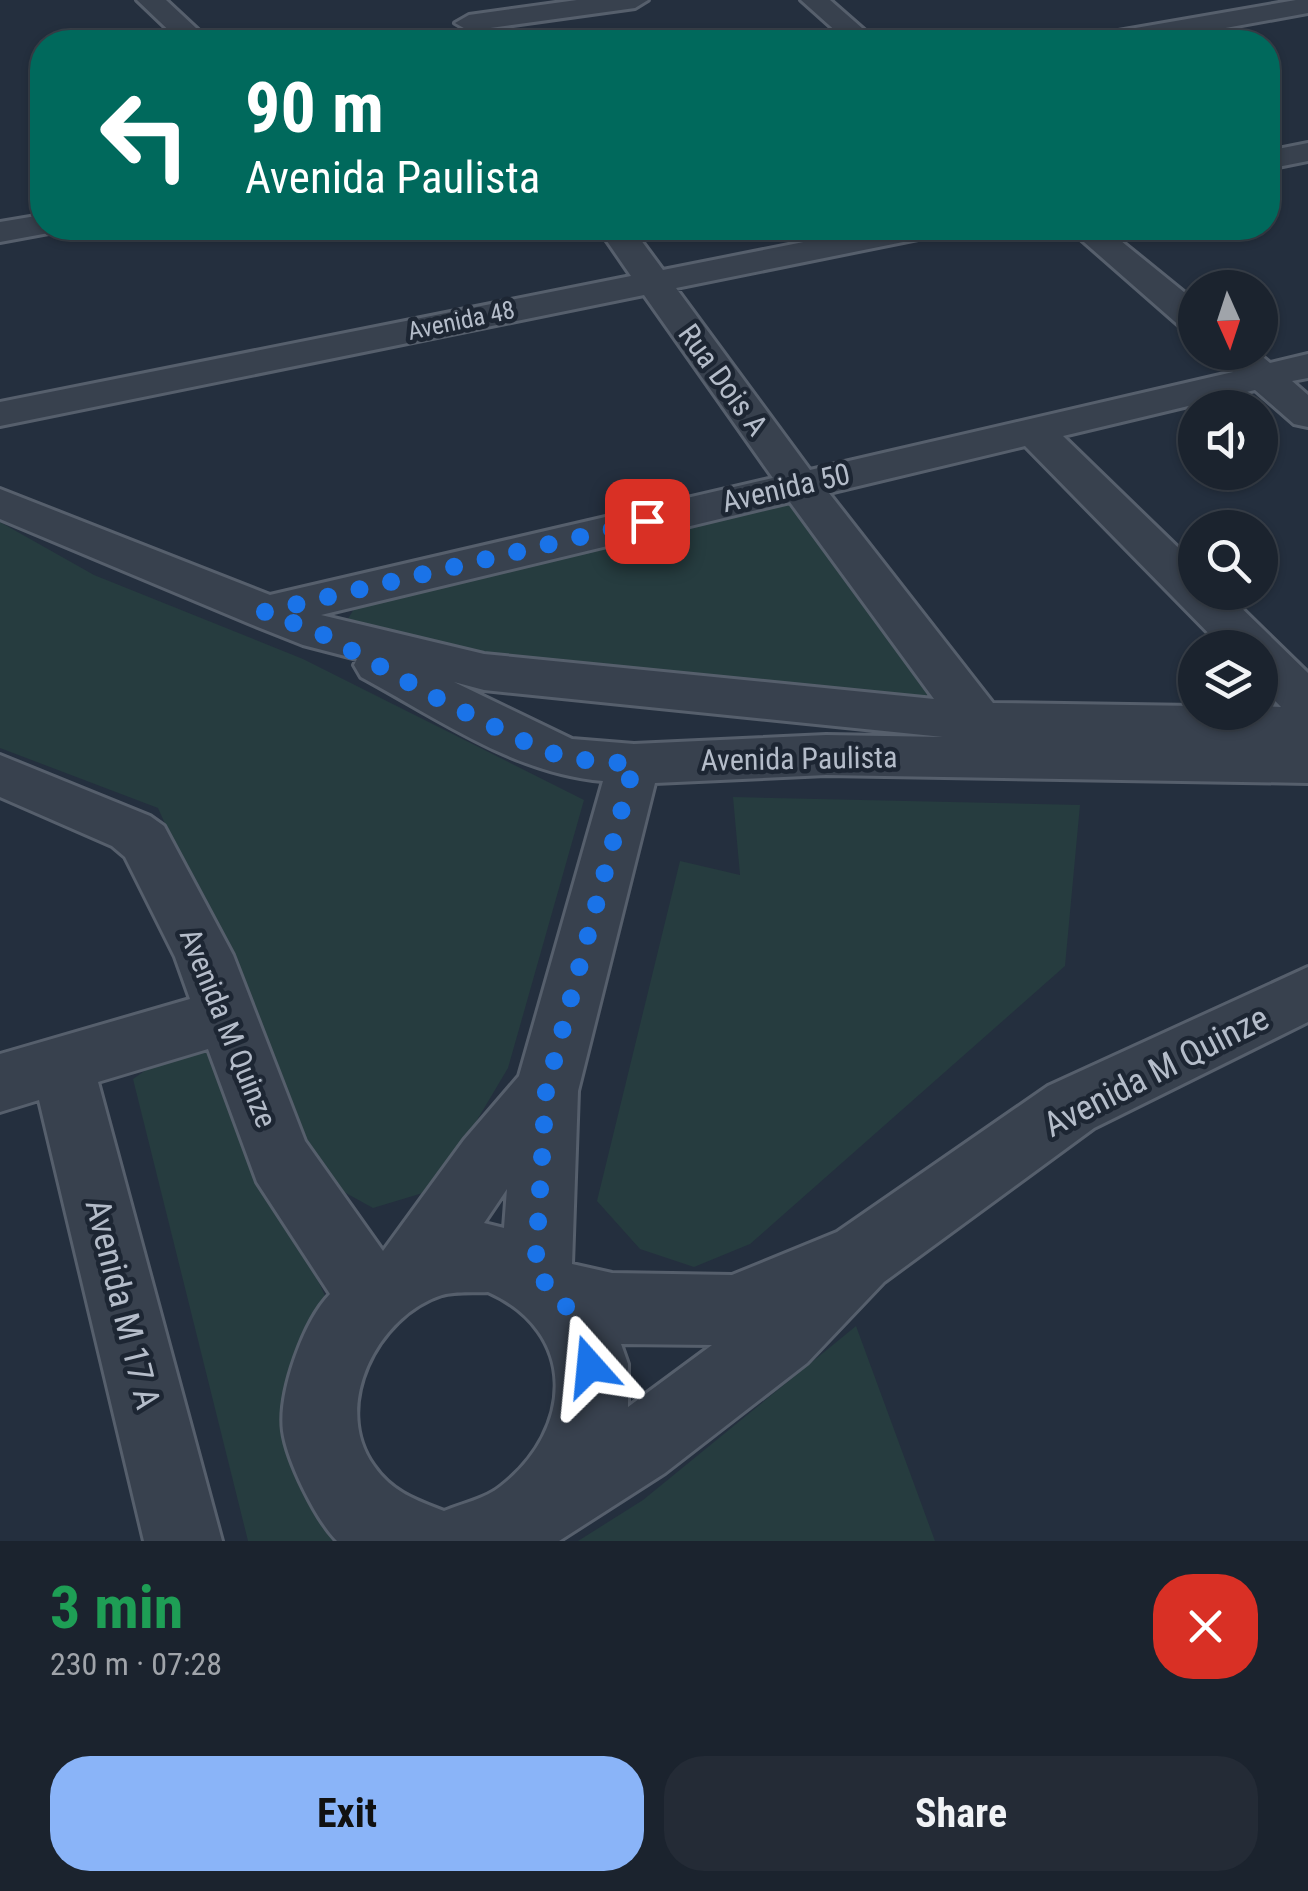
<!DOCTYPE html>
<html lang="en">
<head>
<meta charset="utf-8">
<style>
	body { margin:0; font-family:"Roboto Condensed",sans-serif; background:#242b36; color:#f1f3f6; height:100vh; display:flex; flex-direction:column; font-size:38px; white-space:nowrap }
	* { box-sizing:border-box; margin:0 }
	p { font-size:32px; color:#a0a4aa }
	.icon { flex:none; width:55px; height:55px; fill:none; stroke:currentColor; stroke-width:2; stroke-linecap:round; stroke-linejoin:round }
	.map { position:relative; height:1541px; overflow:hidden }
	.side { display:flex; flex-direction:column; background:#1b232e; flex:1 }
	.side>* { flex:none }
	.top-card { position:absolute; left:30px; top:30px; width:1250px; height:210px; border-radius:40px; box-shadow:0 2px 8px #0004,0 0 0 2px #39404a; background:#00695c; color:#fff; overflow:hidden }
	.needle { width:65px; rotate:177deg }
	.fabs { position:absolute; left:1178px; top:270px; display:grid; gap:20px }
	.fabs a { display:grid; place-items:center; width:100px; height:100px; border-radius:50%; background:#1b232e; box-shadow:0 2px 8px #0004,0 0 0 2px #39404a; font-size:50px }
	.pin { position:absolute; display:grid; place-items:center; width:85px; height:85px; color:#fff; margin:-42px; border-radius:20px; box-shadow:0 5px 15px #0006 }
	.me { position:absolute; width:110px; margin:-55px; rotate:342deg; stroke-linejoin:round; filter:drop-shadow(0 0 8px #0008) }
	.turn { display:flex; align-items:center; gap:35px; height:210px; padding:0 50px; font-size:45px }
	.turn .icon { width:130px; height:130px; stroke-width:2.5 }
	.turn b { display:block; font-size:70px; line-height:85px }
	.round { display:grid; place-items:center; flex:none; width:105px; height:105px; border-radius:40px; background:#242b36 }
	.overview { display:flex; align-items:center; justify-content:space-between; height:170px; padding:0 50px }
	h1 { font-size:60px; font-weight:700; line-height:75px; color:#1e9e55 }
	.button { display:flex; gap:20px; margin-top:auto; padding:20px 50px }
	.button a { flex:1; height:115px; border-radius:40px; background:#8ab4f8; color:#111; font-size:40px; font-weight:700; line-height:115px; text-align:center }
	.button a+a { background:#242b36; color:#f1f3f6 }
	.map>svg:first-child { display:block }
	.green { fill:#263c3f }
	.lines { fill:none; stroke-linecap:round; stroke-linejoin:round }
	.minor-casing { stroke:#565f6c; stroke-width:6 }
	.minor { fill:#38414e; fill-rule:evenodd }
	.route { stroke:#1a73e8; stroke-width:18; stroke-dasharray:0 32.4 }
	.labels { text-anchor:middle; stroke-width:9; stroke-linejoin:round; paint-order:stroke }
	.far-street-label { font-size:25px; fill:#b4bcc9; stroke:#1d2633 }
	.street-label { font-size:30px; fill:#b4bcc9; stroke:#1d2633 }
	.near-street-label { font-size:35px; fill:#b4bcc9; stroke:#1d2633 }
</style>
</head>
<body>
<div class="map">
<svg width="1308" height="1541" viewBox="0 0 1308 1541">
	<rect width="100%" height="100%" fill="#242f3e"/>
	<path class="green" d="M787,497L939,708L486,664L343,627L360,599Z
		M0,522L94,575L303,659L584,800L508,1068L436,1189L373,1208L324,1181L158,808L0,748Z
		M733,797L1080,805L1065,966L750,1244L694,1267L640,1249L597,1201L680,861L740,875Z
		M203,1030L326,1298L284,1416L332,1541H248L133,1079Z
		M856,1326L935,1541H578L643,1500Z"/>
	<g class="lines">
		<defs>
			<path id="minor" d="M137,0H166L211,42H181Z
				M577,0H648L635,8L469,31L455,23L469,15Z
				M801,0H830L878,42H848Z
				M1296,0H1308V13L1149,42H1087L1101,34Z
				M1308,143V161L1268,169V151Z
				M42,215V228H57L54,232L0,242V222Z
				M598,228H632L663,270L874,228H940L935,235L923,238L676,288L810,470L1233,372L1225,361L1232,352L1258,353L1270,363L1308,354V378L1292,381L1308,395V427L1294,424L1255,390L1063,436L1195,564V592H1225L1308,673V783L826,775L655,783L578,1091L572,1264L612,1273L732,1275L837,1232L1048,1086L1308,967V1022L1094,1128L884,1282L807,1363L665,1473L559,1541H337C316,1520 287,1461 283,1431C278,1393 304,1320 330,1294L257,1182L208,1049L98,1082L222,1541H144L39,1100L0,1112V1054L190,999L175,957L125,857L112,846L0,797V755L150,816L164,826L233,955L305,1141L383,1251L464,1140L519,1076L603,781C515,774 437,718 361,677L354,665L357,659L303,645L248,623L0,519V489L270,595L773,478L644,295L0,426V402L631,276ZM1025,446L1223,648H1260V685L1281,707L1260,706V712H1195V706L993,703L829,493ZM790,502L934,699L484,654L321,615ZM454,682L484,690L943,737L826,735L634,744L572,739ZM507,1189L504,1228L484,1223ZM488,1292C578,1332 574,1429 501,1486C485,1499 463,1503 444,1511C416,1500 392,1492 374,1466C331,1407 377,1316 442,1295C456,1291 474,1293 488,1292ZM621,1344L712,1345L628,1407V1364Z
				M1068,228H1105L1195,301V331L1182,328Z"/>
		</defs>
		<use href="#minor" class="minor-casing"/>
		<use href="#minor" class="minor"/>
	</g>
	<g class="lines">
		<path class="route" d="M590,1366C584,1326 565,1300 535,1273L546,1091L634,764L572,759L542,750L444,702L320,633L264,612L647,521"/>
	</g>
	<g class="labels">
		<g class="far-street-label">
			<text transform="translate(461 320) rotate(-12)" y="9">Avenida 48</text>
		</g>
		<g class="street-label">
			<text transform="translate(723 380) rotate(54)" y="10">Rua Dois A</text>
			<text transform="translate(786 488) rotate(-13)" y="10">Avenida 50</text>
			<text transform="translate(799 759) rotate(-1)" y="10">Avenida Paulista</text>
			<text transform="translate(228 1028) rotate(68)" y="10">Avenida M Quinze</text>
		</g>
		<g class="near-street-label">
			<text transform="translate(1156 1071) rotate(-27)" y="12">Avenida M Quinze</text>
			<text transform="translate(123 1304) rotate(76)" y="12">Avenida M 17 A</text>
		</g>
	</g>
</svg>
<div class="fabs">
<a><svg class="needle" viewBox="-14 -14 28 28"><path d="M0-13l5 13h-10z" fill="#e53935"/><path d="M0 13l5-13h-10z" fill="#a0a4aa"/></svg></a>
<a><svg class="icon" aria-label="sound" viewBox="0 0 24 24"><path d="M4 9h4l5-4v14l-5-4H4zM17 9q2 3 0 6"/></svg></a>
<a><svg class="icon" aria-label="search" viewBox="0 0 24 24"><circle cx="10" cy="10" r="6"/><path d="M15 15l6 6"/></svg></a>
<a><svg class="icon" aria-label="layers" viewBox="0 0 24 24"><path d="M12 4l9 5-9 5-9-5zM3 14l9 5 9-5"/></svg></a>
</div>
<div class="pin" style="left:647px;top:521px;background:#d93025"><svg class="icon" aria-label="arrive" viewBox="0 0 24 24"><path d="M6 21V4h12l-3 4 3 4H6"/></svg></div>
<svg class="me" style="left:590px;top:1366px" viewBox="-20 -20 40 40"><path d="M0-17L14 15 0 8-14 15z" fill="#1a73e8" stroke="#fff" stroke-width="4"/></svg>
<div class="top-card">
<div class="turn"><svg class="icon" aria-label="left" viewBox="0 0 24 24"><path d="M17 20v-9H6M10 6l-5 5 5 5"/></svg><div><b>90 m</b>Avenida Paulista</div></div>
</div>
</div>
<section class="side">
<div class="overview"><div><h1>3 min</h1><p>230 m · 07:28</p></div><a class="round" style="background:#d93025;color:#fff"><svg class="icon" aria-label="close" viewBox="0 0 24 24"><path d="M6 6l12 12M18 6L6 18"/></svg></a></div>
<div class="button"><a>Exit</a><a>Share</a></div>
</section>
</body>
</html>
